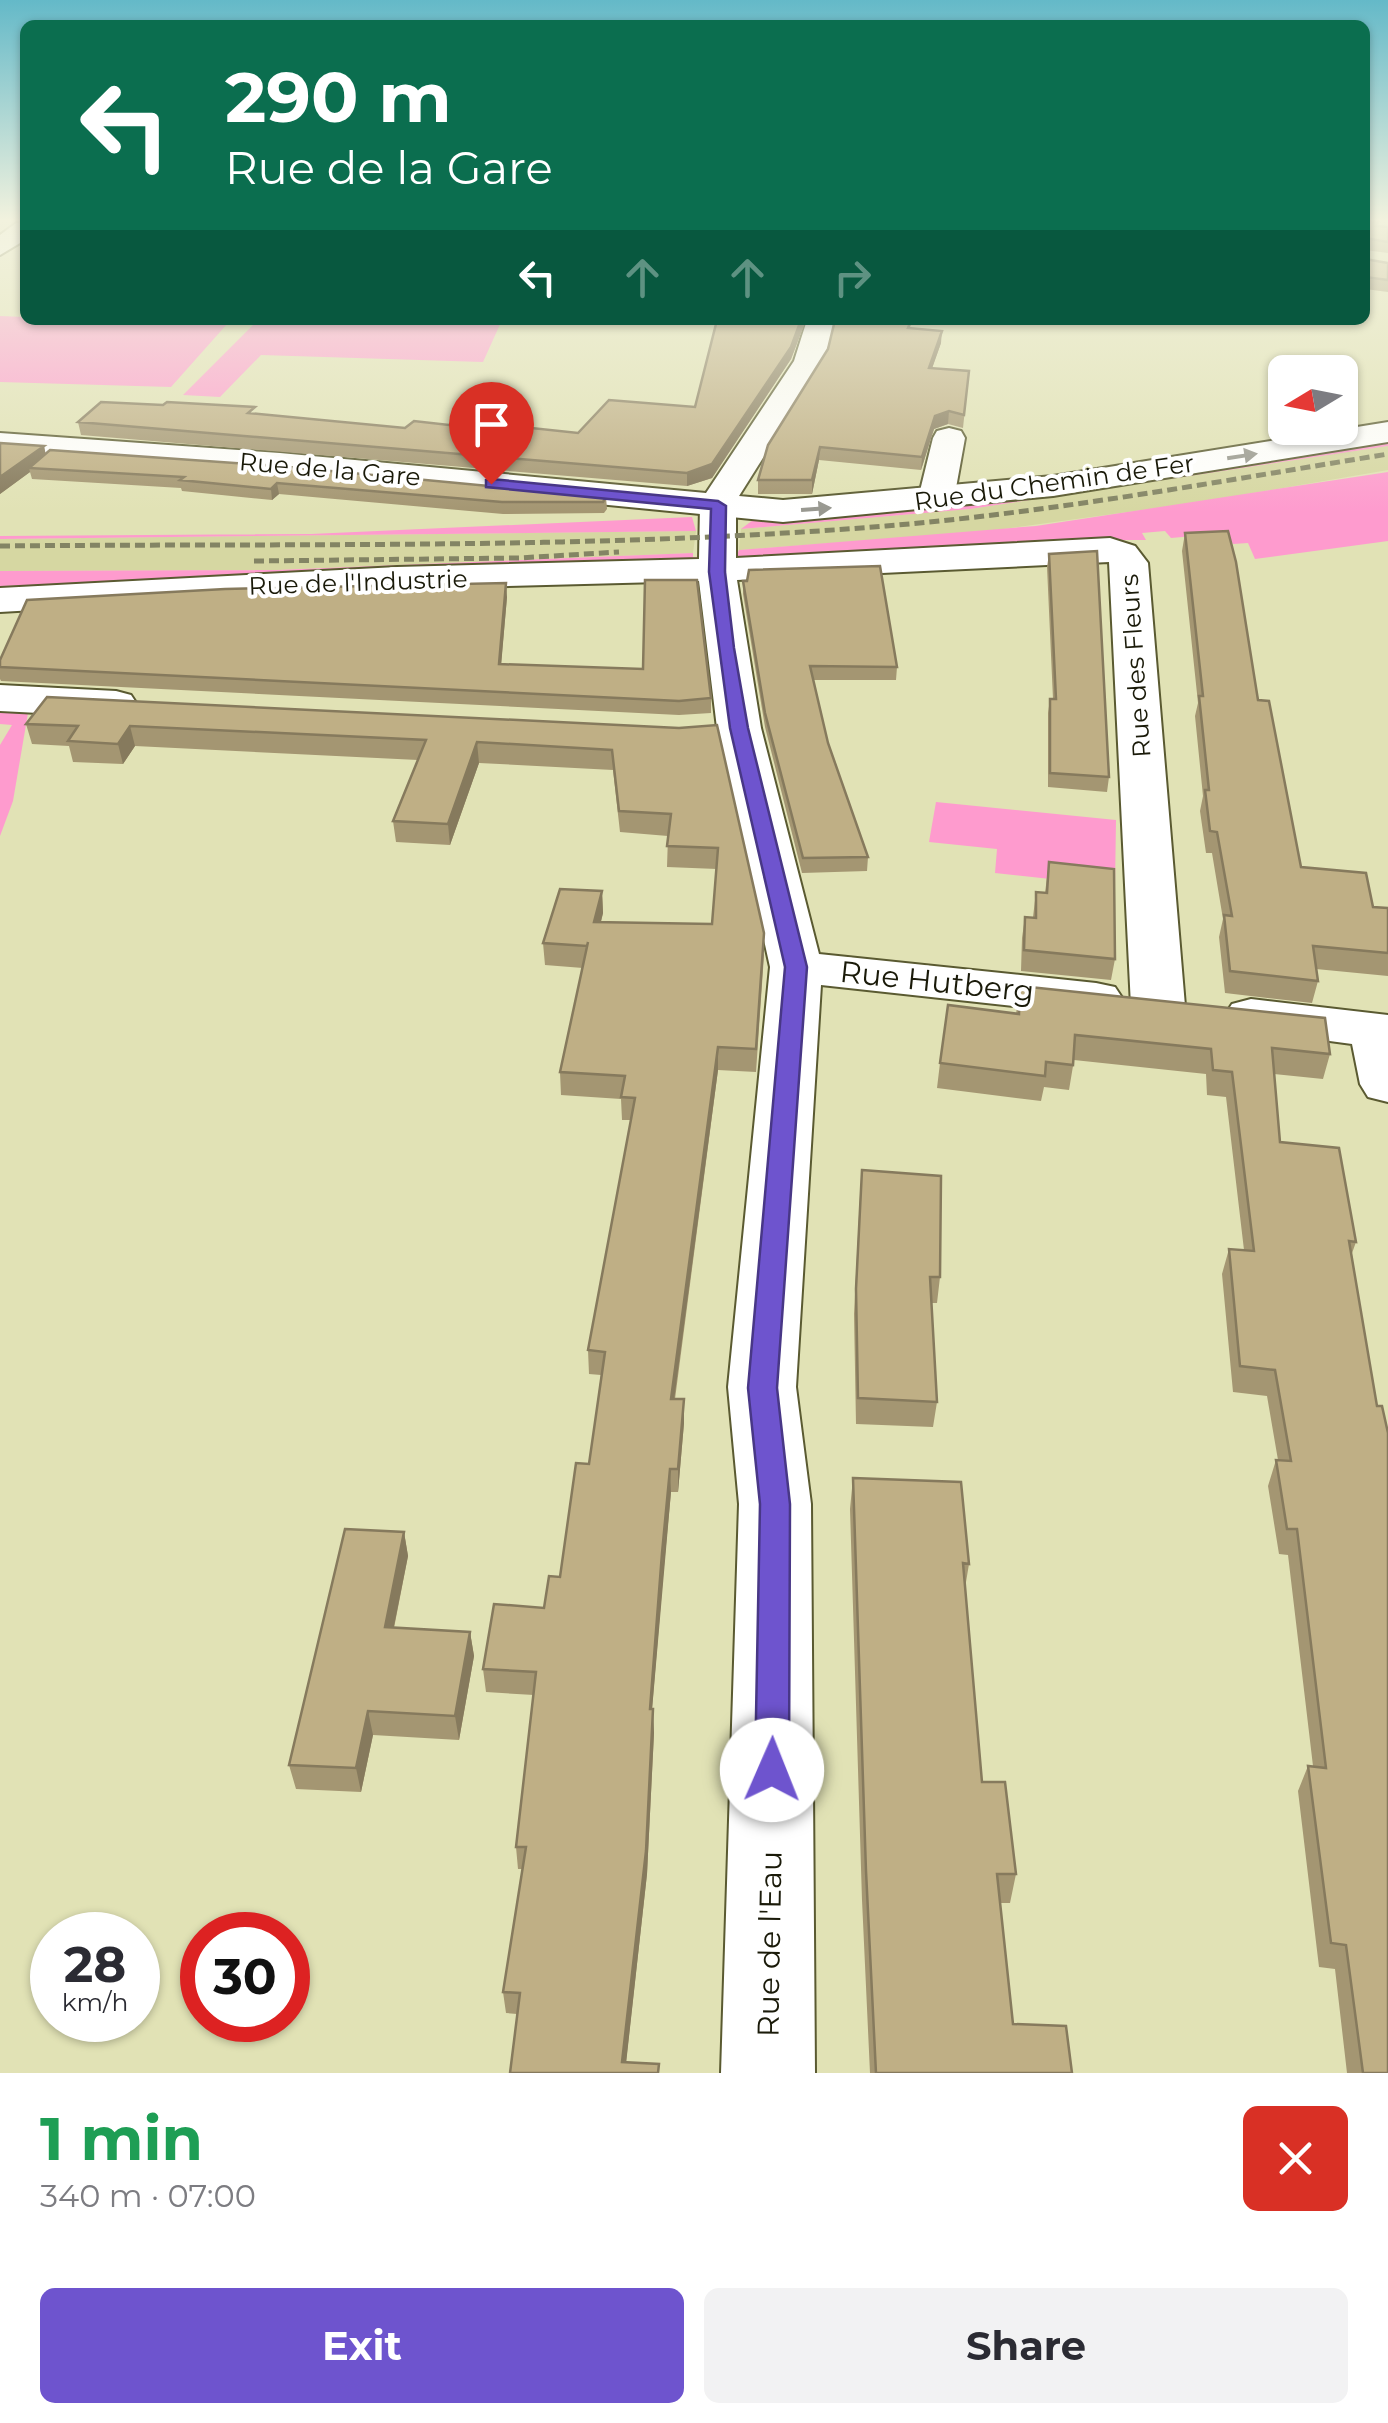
<!DOCTYPE html>
<html lang="en">
<head>
<meta charset="utf-8">
<style>
	body { margin:0; font-family:Montserrat,sans-serif; background:#f2f2f3; color:#2b2b33; height:100vh; display:flex; flex-direction:column; font-size:38px; white-space:nowrap }
	* { box-sizing:border-box; margin:0 }
	p { font-size:32px; color:#7c7c81 }
	.icon { flex:none; width:55px; height:55px; fill:none; stroke:currentColor; stroke-width:2; stroke-linecap:round; stroke-linejoin:round }
	.map { position:relative; height:2073px; overflow:hidden }
	.sheet { display:flex; flex-direction:column; background:#fff; flex:1 }
	.sheet>* { flex:none }
	.top-card { position:absolute; left:20px; top:20px; width:1350px; height:305px; border-radius:15px; box-shadow:0 2px 8px #0004; background:#0b6e4f; color:#fff; overflow:hidden }
	.needle { width:65px; rotate:260deg }
	.buttons { position:absolute; left:1268px; top:355px; display:grid; gap:20px }
	.buttons a { display:grid; place-items:center; width:90px; height:90px; border-radius:15px; background:#fff; box-shadow:0 2px 8px #0004; font-size:50px }
	.speed { position:absolute; left:30px; top:1912px; display:flex; gap:20px; font-size:50px; font-weight:700; text-align:center }
	.speed>* { display:grid; place-content:center; width:130px; height:130px; border-radius:50%; background:#fff; box-shadow:0 2px 8px #0004; line-height:1 }
	.speed small { font-size:25px; font-weight:400 }
	.speed .limit { border:15px solid #d22; background:#fff; color:#111 }
	.pin { position:absolute; display:grid; place-items:center; width:85px; height:85px; color:#fff; margin:-102px -42px; border-radius:50% 50% 50% 0; rotate:-45deg; box-shadow:0 0 10px #0007 }
	.pin .icon { rotate:45deg }
	.me { position:absolute; width:110px; margin:-55px; rotate:1deg; stroke-linejoin:round; filter:drop-shadow(0 0 8px #0008) }
	.turn { display:flex; align-items:center; gap:35px; height:210px; padding:0 40px; font-size:45px }
	.turn .icon { width:130px; height:130px; stroke-width:2.5 }
	.turn b { display:block; font-size:70px; line-height:85px }
	.lanes { display:flex; align-items:center; height:95px; padding:0 40px; background:#0003; justify-content:center; gap:50px; direction:ltr }
	.lanes .off { opacity:.35 }
	.round { display:grid; place-items:center; flex:none; width:105px; height:105px; border-radius:15px; background:#f2f2f3 }
	.headline { display:flex; align-items:center; justify-content:space-between; height:170px; padding:0 40px }
	h1 { font-size:60px; font-weight:700; line-height:75px; color:#1e9e55 }
	.primary-button { display:flex; gap:20px; margin-top:auto; padding:20px 40px }
	.primary-button a { flex:1; height:115px; border-radius:15px; background:#6e54ce; color:#fff; font-size:40px; font-weight:700; line-height:115px; text-align:center }
	.primary-button a+a { background:#f2f2f3; color:#2b2b33 }
	.map>svg:first-child { display:block }
	.built { fill:#d6d7a2 }
	.green { fill:#fe9bce }
	.lines { fill:none; stroke-linecap:round; stroke-linejoin:round }
	.street-casing { stroke:#5a5a31; stroke-width:4 }
	.secondary-casing { stroke:#5a5a31; stroke-width:4 }
	.street { fill:#fff; fill-rule:evenodd }
	.secondary { fill:#fff; fill-rule:evenodd }
	.rail { stroke:#838464; stroke-width:5; stroke-dasharray:10 5; stroke-linecap:butt }
	.wall { fill:#a49672 }
	.shaded-wall { fill:#867a5d }
	.building { fill:#bfaf85; stroke:#867a5d; stroke-width:2.5 }
	.oneway { fill:#989890 }
	.route { fill:#6e54ce; stroke:#483786; stroke-width:2.5 }
	.labels { text-anchor:middle; stroke-width:8; stroke-linejoin:round; paint-order:stroke }
	.far-street-label { font-size:25px; fill:#1a1a09; stroke:#fff }
	.street-label { font-size:30px; fill:#1a1a09; stroke:#fff }
</style>
</head>
<body>
<div class="map">
<svg width="1388" height="2073" viewBox="0 0 1388 2073">
	<rect width="100%" height="100%" fill="#e1e2b5"/>
	<path class="built" d="M1388,446V470L1201,502L981,532L739,550L741,529L970,509Z
		M696,531L693,553L277,570L0,571V539Z"/>
	<path class="green" d="M0,316L25,317V320L228,323L171,387L0,382Z
		M258,320H502L483,362L261,355L220,397L183,395Z
		M1388,436V446L970,509L741,529L757,517Z
		M1388,472V541L1255,559L1248,543L1233,544L1227,533L1171,538L1165,531L1142,533L1146,540H1049L751,563L737,557L692,559L682,569L0,586V571L277,570L693,553V557L737,555L739,550L1036,526Z
		M692,517L696,531L0,539V536L311,534Z
		M0,711L28,713L13,801L0,836V745L12,725L0,724Z
		M936,802L1116,820L1115,886L995,873L997,849L929,842Z"/>
	<g class="lines">
		<defs>
			<path id="street" d="M25,222V240L0,255V235L16,223Z
				M949,428L961,431L965,438L954,499L948,506L936,510L924,506L918,499L933,438L937,431Z
				M718,495L730,499L736,506V558L1110,538L1135,546L1148,563L1185,1006L1177,1018L1158,1023L1139,1018L1131,1006L1109,562L737,580L761,728L819,954L1096,983L1115,987L1123,999L1115,1011L1096,1015L821,985L796,1387L811,1504L815,2073H721L739,1504L728,1387L770,967L717,728L699,581L397,589L0,612V588L397,567L699,559L700,506L706,499Z
				M0,685L116,691L131,695L137,704L131,713L116,717L0,711Z
				M1251,999L1388,1015V1102L1368,1097L1360,1084L1352,1044L1232,1028L1224,1016L1232,1004Z"/>
			<path id="secondary" d="M807,320H835L824,361L739,496L783,500L1053,476L1388,422V442L1053,496L783,522L280,473L0,453V433L280,453L706,493L794,361Z"/>
		</defs>
		<use href="#street" class="street-casing"/>
		<use href="#secondary" class="secondary-casing"/>
		<use href="#street" class="street"/>
		<use href="#secondary" class="secondary"/>
		<path class="rail" d="M0,546C295,543 591,550 886,526C1054,512 1221,481 1388,454
			M254,561L519,558L619,552"/>
	</g>
	<path class="wall" d="M1365,222L1378,226L1388,227V253L1365,250Z
		M1365,259L1388,263V292L1365,289Z
		M717,320H806L791,359L712,478L687,486L81,435L78,422L256,414L405,428L449,425L578,433L695,407Z
		M911,321L910,329L941,343L932,368L969,371L963,428L948,424L934,429L921,470L819,460L812,494H758V480L828,349Z
		M0,443L44,446L45,454L606,497L607,509L604,513L503,514L279,494L272,500L182,491L181,488L32,479L30,472L0,494Z
		M1185,533L1258,700L1301,867L1373,907L1388,908V976L1316,969L1318,981L1312,1003L1225,993L1219,937L1223,919L1212,853H1206L1200,811L1203,796L1195,716L1198,703L1182,551Z
		M1049,554L1109,777L1107,792L1048,787V713L1050,699H1053L1047,567Z
		M743,581L897,667L896,680H813L828,743L868,857L867,871L802,873L765,727L743,594Z
		M507,597L501,664L711,698V713L679,715L1,681L0,679V660Z
		M26,724L679,728L764,955L756,1072L718,1070L675,1399H684V1423L678,1492H671L663,1577L652,1709L654,1733L647,1874L626,2062L659,2064V2073H510L517,2014L506,2013L503,1992L522,1869H518L516,1847L534,1695L486,1692L483,1669L544,1608L560,1577L589,1464L601,1375L589,1374L588,1350L631,1120H622L621,1099L561,1095L560,1072L583,968L545,965L543,943L602,891L603,913L601,922L712,924L717,869L667,867L668,836L620,832L613,770L479,763L450,845L396,842L393,821L418,760L135,746L123,764L73,762L69,746L32,744Z
		M1049,862L1115,959L1111,980L1021,971L1022,938L1025,917H1033L1036,892L1045,893Z
		M1020,986L1330,1054L1323,1079L1274,1074L1280,1142L1356,1242L1351,1256L1388,2073H1347L1335,1969L1319,1967L1298,1791L1308,1766H1313L1288,1555L1279,1554L1268,1486L1276,1460H1278L1267,1396L1233,1392L1222,1274L1229,1249L1244,1250L1226,1097L1207,1095L1206,1074L1074,1060L1069,1090L1044,1087L1041,1101L937,1088L940,1063L1016,1014Z
		M860,1195L940,1277L937,1303H931L937,1402L933,1427L856,1424L854,1314Z
		M853,1478L969,1564L965,1588L982,1782L1016,1874L1010,1903H1000L1013,2024L1072,2073H870L862,1900L850,1509Z
		M404,1532L408,1556L394,1628L470,1632L474,1656L459,1740L373,1735L361,1792L296,1789L289,1765Z"/>
	<path class="shaded-wall" d="M801,320H806L791,359L712,478L687,486V473Z
		M942,331L941,343L928,380L929,368Z
		M949,411L948,424L934,429L921,470L922,457L935,416Z
		M44,446L47,460L29,468L30,472L0,494V477Z
		M820,447L819,460L812,494V480Z
		M277,483L279,494L272,500L271,489Z
		M506,583L507,597L500,678L499,664Z
		M130,726L135,746L123,764L118,744Z
		M477,742L479,763L450,845L448,824Z
		M602,891L603,913L595,944L594,922Z
		M718,1047V1070L671,1423V1399Z
		M684,1399V1423L678,1492V1469Z
		M670,1469L671,1492L650,1733V1709Z
		M404,1532L408,1556L389,1651L385,1627Z
		M470,1632L474,1656L459,1740L455,1716Z
		M653,1709L654,1733L647,1874L625,2073L622,2062Z
		M368,1711L373,1735L361,1792L356,1768Z"/>
	<path class="building" d="M1365,222H1378L1376,226L1388,227V242L1365,238V239Z
		M1365,259L1388,263V280L1365,277Z
		M717,320H801L791,347L712,464L687,473L78,422L101,402L163,405L167,402L255,407L248,413L405,428L414,421L449,425L456,420L578,433L609,400L695,407Z
		M835,320L911,321L908,328L942,331L929,368L969,371L964,415L949,411L935,416L922,457L820,447L812,480H758L768,445L828,349Z
		M0,443L44,446L0,477Z
		M50,450L278,466L606,497L603,502H502L277,483L271,489L180,480L184,477L29,468Z
		M1228,531L1236,562L1258,700L1269,701L1301,867L1366,873L1373,907L1388,908V953L1313,946L1318,981L1230,971L1224,915L1232,916L1217,832L1210,831L1205,790H1209L1199,696H1203L1185,533Z
		M1097,551L1109,777L1050,773V699H1056L1049,554Z
		M880,566L897,667L810,666L828,743L868,857L803,858L765,713L743,581H747L749,570Z
		M645,580H697L711,698L679,701L0,667V660L27,600L225,589L506,583L499,664L643,669Z
		M47,697L679,728L717,725L764,933L756,1049L718,1047L671,1399H684L678,1469H670L662,1553L650,1709H653L646,1851L622,2062L659,2064L658,2073H510L520,1993L503,1992L526,1847H516L536,1672L483,1669L494,1604L544,1608L549,1576L560,1577L576,1463L589,1464L605,1352L588,1350L635,1098L621,1097L625,1076L560,1072L588,942L587,946L543,943L560,889L602,891L594,922L712,924L718,848L667,846L671,814L619,811L612,750L477,742L448,824L393,821L426,740L130,726L118,744L68,741L78,726L26,724Z
		M1049,862L1114,869L1115,959L1024,950L1025,917L1036,918V892L1047,893Z
		M1020,986L1325,1018L1330,1054L1272,1048L1280,1142L1339,1148L1356,1242L1349,1241L1377,1406H1382L1388,1433V2073H1363L1346,1945L1331,1943L1308,1766L1326,1768L1297,1529H1287L1276,1460L1291,1461L1275,1370L1240,1366L1229,1249L1254,1251L1232,1072L1213,1070L1211,1049L1075,1035L1073,1065L1046,1062L1045,1076L940,1063L948,1005L1019,1014Z
		M862,1170L941,1176L940,1277H930L937,1402L858,1398L856,1289Z
		M853,1478L961,1482L969,1564L963,1563L982,1782H1005L1016,1874H997L1013,2024L1066,2026L1072,2073H876L866,1871Z
		M345,1529L404,1532L385,1627L470,1632L455,1716L368,1711L356,1768L289,1765Z"/>
	<defs><path id="oneway-solid" d="M-6-.8H1V-3.2L6.5 0L1 3.2V.8H-6Z" transform="scale(2.5)"/></defs>
	<g class="oneway">
		<use href="#oneway-solid" transform="translate(1242 456) rotate(-9)"/>
		<use href="#oneway-solid" transform="translate(816 509) rotate(-4)"/>
	</g>
	<linearGradient id="sky" x2="0" y2="1"><stop stop-color="#64b9c8"/><stop offset="0.43" stop-color="#f2f2de"/><stop offset="1" stop-color="#f2f2de" stop-opacity="0"/></linearGradient>
	<rect width="1388" height="512" fill="url(#sky)"/>
	<path class="route" d="M491,479L718,501L726,506L725,572L734,648L748,728L807,967L777,1388L790,1504L789,1770L784,1781L772,1786L760,1781L755,1770L760,1504L748,1388L785,967L730,728L709,572L711,509L486,487V480Z"/>
	<g class="labels">
		<g class="far-street-label">
			<text transform="translate(330 469) rotate(5)" y="9">Rue de la Gare</text>
			<text transform="translate(1054 482) rotate(-8)" y="9">Rue du Chemin de Fer</text>
			<text transform="translate(358 582) rotate(-2)" y="9">Rue de l'Industrie</text>
			<text transform="translate(1135 666) rotate(-94)" y="9">Rue des Fleurs</text>
		</g>
		<g class="street-label">
			<text transform="translate(937 982) rotate(6)" y="10">Rue Hutberg</text>
			<text transform="translate(770 1944) rotate(-89)" y="10">Rue de l'Eau</text>
		</g>
	</g>
</svg>
<div class="buttons">
<a><svg class="needle" viewBox="-14 -14 28 28"><path d="M0-13l5 13h-10z" fill="#e53935"/><path d="M0 13l5-13h-10z" fill="#7c7c81"/></svg></a>
</div>
<div class="speed"><div>28<small>km/h</small></div><div class="limit">30</div></div>
<div class="pin" style="left:491px;top:484px;background:#d93025"><svg class="icon" aria-label="arrive" viewBox="0 0 24 24"><path d="M6 21V4h12l-3 4 3 4H6"/></svg></div>
<svg class="me" style="left:772px;top:1770px" viewBox="-20 -20 40 40"><circle r="19" fill="#fff"/><path d="M0-13L10 11 0 6-10 11z" fill="#6e54ce"/></svg>
<div class="top-card">
<div class="turn"><svg class="icon" aria-label="left" viewBox="0 0 24 24"><path d="M17 20v-9H6M10 6l-5 5 5 5"/></svg><div><b>290 m</b>Rue de la Gare</div></div>
<div class="lanes"><svg class="icon" aria-label="left" viewBox="0 0 24 24"><path d="M17 20v-9H6M10 6l-5 5 5 5"/></svg><svg class="icon off" aria-label="ahead" viewBox="0 0 24 24"><path d="M12 20V5M6 11l6-6 6 6"/></svg><svg class="icon off" aria-label="ahead" viewBox="0 0 24 24"><path d="M12 20V5M6 11l6-6 6 6"/></svg><svg class="icon off" aria-label="right" viewBox="0 0 24 24"><path d="M7 20v-9h11M14 6l5 5-5 5"/></svg></div>
</div>
</div>
<section class="sheet">
<div class="headline"><div><h1>1 min</h1><p>340 m · 07:00</p></div><a class="round" style="background:#d93025;color:#fff"><svg class="icon" aria-label="close" viewBox="0 0 24 24"><path d="M6 6l12 12M18 6L6 18"/></svg></a></div>
<div class="primary-button"><a>Exit</a><a>Share</a></div>
</section>
</body>
</html>
